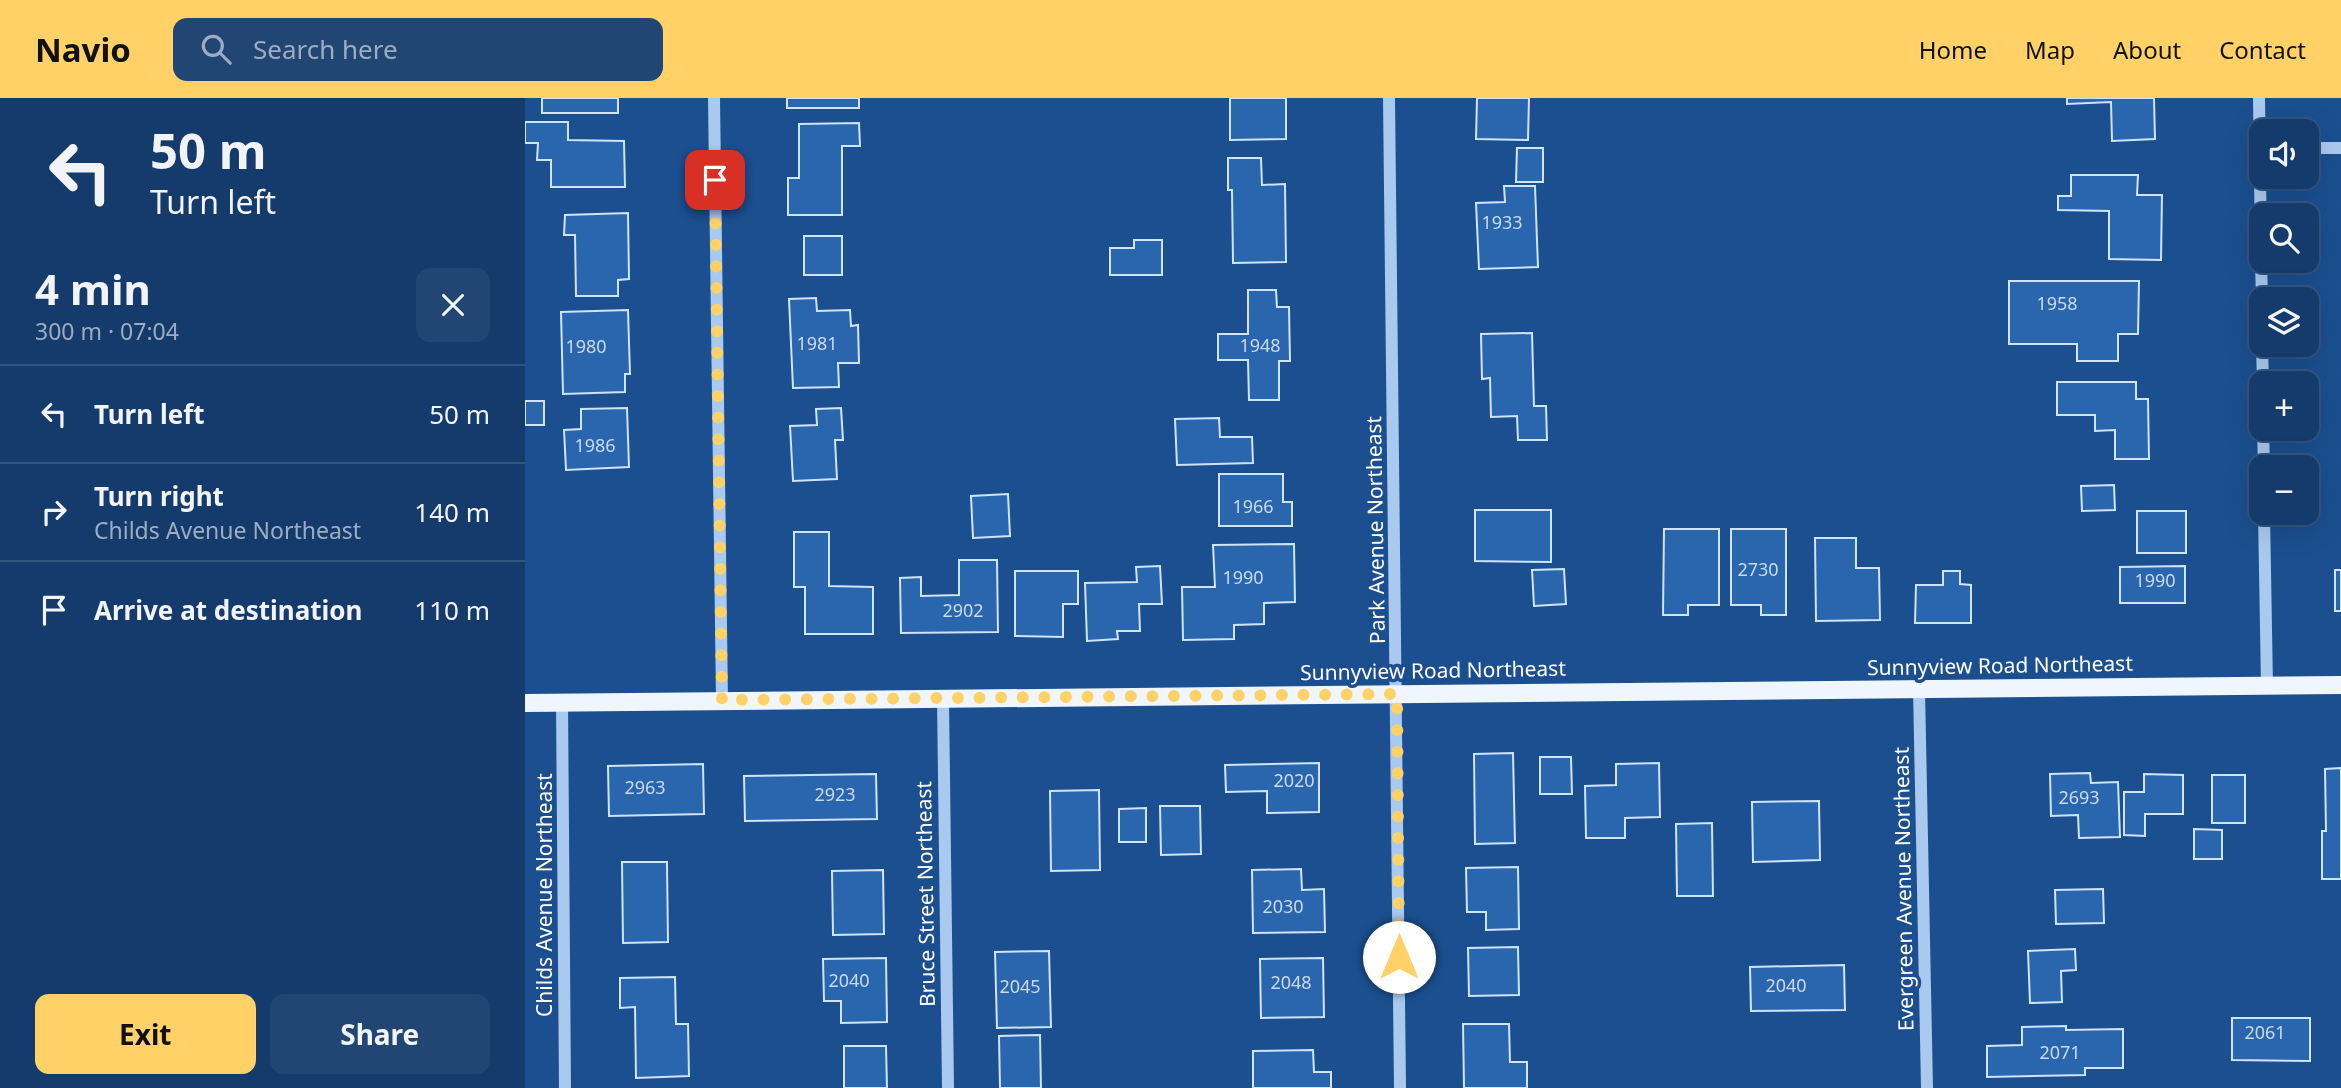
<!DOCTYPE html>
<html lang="en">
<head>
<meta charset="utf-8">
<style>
	body { margin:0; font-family:"Noto Sans",sans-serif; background:#214673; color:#f1f3f6; height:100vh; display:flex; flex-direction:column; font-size:26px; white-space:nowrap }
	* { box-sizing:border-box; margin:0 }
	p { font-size:23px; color:#9dadc1 }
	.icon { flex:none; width:38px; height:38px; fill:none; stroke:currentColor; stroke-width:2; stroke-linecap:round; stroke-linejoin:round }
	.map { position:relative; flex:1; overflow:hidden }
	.side { display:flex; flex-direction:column; background:#143b6b; width:525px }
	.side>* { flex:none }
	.guide { background:#143b6b; color:#f1f3f6; overflow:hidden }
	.tools { position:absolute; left:1724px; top:21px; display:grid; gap:14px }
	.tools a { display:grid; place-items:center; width:70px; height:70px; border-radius:14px; background:#143b6b; box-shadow:0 7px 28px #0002,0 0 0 2px #33557e; font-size:35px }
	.pin { position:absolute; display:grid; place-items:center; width:60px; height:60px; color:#fff; margin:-30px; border-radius:14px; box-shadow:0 4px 10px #0006 }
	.me { position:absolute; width:77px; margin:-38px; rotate:0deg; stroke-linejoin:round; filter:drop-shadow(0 0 5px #0008) }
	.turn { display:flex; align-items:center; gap:24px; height:147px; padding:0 35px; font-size:32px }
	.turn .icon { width:91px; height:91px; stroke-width:2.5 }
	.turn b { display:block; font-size:49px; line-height:60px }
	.round { display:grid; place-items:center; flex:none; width:74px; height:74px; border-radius:14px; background:#214673 }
	.headline { display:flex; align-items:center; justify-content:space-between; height:119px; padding:0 35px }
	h1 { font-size:42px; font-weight:700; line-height:52px }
	.cta { display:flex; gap:14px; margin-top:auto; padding:14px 35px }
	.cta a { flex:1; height:80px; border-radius:14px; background:#ffd166; color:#111; font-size:28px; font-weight:700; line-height:80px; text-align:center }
	.cta a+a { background:#214673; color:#f1f3f6 }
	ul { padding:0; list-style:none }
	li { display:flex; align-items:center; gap:21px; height:98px; padding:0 35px; border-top:2px solid #33557e }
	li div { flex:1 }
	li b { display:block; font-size:26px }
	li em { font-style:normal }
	header { display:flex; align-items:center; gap:42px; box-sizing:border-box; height:98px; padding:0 35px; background:#ffd166; color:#111 }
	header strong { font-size:33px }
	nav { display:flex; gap:38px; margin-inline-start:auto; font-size:24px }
	.search { width:490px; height:63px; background:#214673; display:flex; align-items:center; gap:18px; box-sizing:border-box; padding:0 24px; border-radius:14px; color:#9dadc1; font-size:26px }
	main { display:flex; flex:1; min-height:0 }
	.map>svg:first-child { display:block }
	.building { fill:#2a66ad; stroke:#cfe3fa; stroke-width:2 }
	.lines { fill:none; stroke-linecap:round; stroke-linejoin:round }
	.minor { stroke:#a9c9ee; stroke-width:12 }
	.major { stroke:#f0f6ff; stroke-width:18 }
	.route { stroke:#ffd166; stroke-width:12; stroke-dasharray:0 21.6 }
	.labels { text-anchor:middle; stroke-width:7; stroke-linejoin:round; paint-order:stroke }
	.number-label { font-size:18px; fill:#cad9ea }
	.street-label { font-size:21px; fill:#fff; stroke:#1b4f8f }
</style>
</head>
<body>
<header>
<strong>Navio</strong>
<div class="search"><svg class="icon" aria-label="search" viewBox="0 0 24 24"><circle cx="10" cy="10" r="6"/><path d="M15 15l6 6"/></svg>Search here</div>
<nav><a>Home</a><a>Map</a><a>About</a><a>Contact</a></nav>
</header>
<main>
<section class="side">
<div class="guide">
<div class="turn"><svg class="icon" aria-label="left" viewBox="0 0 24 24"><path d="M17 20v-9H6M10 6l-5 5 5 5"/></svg><div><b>50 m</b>Turn left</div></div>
</div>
<div class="headline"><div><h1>4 min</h1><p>300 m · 07:04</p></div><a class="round"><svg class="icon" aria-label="close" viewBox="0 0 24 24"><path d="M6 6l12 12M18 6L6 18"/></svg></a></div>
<ul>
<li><svg class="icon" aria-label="left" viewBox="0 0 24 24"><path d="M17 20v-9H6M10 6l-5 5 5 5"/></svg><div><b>Turn left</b></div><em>50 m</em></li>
<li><svg class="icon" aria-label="right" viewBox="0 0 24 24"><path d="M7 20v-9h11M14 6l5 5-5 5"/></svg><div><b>Turn right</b><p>Childs Avenue Northeast</p></div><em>140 m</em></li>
<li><svg class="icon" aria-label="arrive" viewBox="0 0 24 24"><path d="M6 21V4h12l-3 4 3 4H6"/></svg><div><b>Arrive at destination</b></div><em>110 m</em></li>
</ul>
<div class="cta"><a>Exit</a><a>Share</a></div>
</section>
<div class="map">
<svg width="1816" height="990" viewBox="0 0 1816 990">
	<rect width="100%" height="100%" fill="#1b4f8f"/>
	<path class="building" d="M17,0H93V15H17Z
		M262,0H334V10H262Z
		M705,0H761V41L705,42Z
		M952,0H1004L1003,42L951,41Z
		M1542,0H1629L1630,41L1587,43L1586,4L1542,6Z
		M0,24H43V42L99,43L100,89H26V62H12L13,45H0Z
		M334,25L335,48H317V117H263V80H274V26Z
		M992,50H1018V84H991Z
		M703,60H736L737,87L760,86L761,164L708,165L707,92H703Z
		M1546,77H1613L1612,97H1637L1636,162L1584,161V113L1533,112V98H1546Z
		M979,88H1010L1013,169L954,171L951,105L980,104Z
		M103,115L104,181L93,182V198H51L50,137H39L40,117Z
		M279,138H317V177H279Z
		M609,142H637V177H585V150H609Z
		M1484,183H1614L1613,236H1593V263H1552V246H1484Z
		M723,192H751L752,209H764L765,263H754V302H724L723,262H693V236H723Z
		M291,200L292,213L325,212L326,228L333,227L334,265H313L314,289L268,290L264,201Z
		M103,212L105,276H100V294L38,296L36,214Z
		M1007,235L1009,308H1021L1022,342H993L992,318L966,319L965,280L957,281L956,236Z
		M1532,284H1611V301H1623L1624,361H1590V332L1570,333V317H1532Z
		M0,303H19V327H0Z
		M102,310L104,369L41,372L39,332L56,331V311Z
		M316,310L318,342H310L312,381L268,383L265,328L292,327L291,311Z
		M694,320L695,339H727L728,365L652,367L650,321Z
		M694,376H758V404H767V428H694Z
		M1589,387L1590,412L1557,413L1556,388Z
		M483,396L485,438L448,440L446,398Z
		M950,412H1026V464L950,463Z
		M1612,413H1661V455H1612Z
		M1139,431H1194V507H1163V517H1138Z
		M1206,431H1261V517H1236V507H1206Z
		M269,434H304V488L348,489V536H280V489H269Z
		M1290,440H1331V470H1354L1355,522L1291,523Z
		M769,446L770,504L739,505V526L709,527V541L658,542L657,489H690L688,447Z
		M434,462H472L473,534L376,535L375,480L396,479V498L434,497Z
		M635,468L637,506H614L615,533H592L593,541L562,543L560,485L612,484L611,469Z
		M1660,468V505H1595V469Z
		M1039,471L1041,506L1009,508L1007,472Z
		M1810,472H1816V513H1810Z
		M490,473H553V506H538V539L490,538Z
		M1418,473H1435V486L1446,487V525H1390L1391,487H1418Z
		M988,655L990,745L950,746L949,656Z
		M1015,659H1046L1047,696H1015Z
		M794,665V714L742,715V693L701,694L700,667Z
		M1134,665L1135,719L1100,720V740H1061L1060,688L1091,687V666Z
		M178,666L179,716L84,718L83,668Z
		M1816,670V781H1797V733H1801L1800,671Z
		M1565,675L1566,685L1593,684L1595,739L1554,740L1553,717L1526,718L1525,676Z
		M351,676L352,721L220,723L219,678Z
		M1619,676L1658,677V716H1620V738L1599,737V694H1619Z
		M1687,677H1720V725H1687Z
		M574,692L575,772L526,773L525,693Z
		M1294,703L1295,762L1228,764L1227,704Z
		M635,708H675L676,756L636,757Z
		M621,710V744H594V711Z
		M1187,725L1188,798H1152L1151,726Z
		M1669,731L1697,732V761H1669Z
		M97,764H142L143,844L98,845Z
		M993,769L994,831L961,832V814H942L941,770Z
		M776,771L777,792L799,791L800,834L728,835L727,772Z
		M358,772L359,836L308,837L307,773Z
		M1578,791L1579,825L1531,826L1530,792Z
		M993,849L994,897L944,898L943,850Z
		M1550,851L1551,872L1536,873L1537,904L1505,905L1503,853Z
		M524,853L526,929L472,930L470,854Z
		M361,860L362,924L316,925V903H299L298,861Z
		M798,860L799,919L736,920L735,861Z
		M1319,867L1320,912L1226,913L1225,869Z
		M150,879L151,926H163L164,978L111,980L110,909L95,910V880Z
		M1707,920H1785V963L1707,962Z
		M938,926H984L985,964H1002V990H939Z
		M1541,928V932L1598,931V970H1560V977L1462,979V948L1497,947V929Z
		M515,937L516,990H475L474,938Z
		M319,948H361L362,990H319Z
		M788,952L789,974H806V990H728V953Z"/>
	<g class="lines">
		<path class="minor" d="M189,0L197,602
			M864,0L875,990
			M1734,0L1736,154
			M1782,50H1816
			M1736,163L1737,201
			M1737,247L1738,285
			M1738,331L1739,369
			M1739,415L1742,588
			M1394,591L1402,990
			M418,601L423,990
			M37,604L40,990"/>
		<path class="major" d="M0,605L1816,587"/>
	</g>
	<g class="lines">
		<path class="route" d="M190,82L197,602L872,596L874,859"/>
	</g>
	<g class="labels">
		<g class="number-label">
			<text x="977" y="131">1933</text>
			<text x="1532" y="212">1958</text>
			<text x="292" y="252">1981</text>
			<text x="735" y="254">1948</text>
			<text x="61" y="255">1980</text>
			<text x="70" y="354">1986</text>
			<text x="728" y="415">1966</text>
			<text x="1233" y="478">2730</text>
			<text x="718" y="486">1990</text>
			<text x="1630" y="489">1990</text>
			<text x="438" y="519">2902</text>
			<text x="769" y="689">2020</text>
			<text x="120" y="696">2963</text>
			<text x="310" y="703">2923</text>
			<text x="1554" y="706">2693</text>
			<text x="758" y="815">2030</text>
			<text x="324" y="889">2040</text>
			<text x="766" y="891">2048</text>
			<text x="1261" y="894">2040</text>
			<text x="495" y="895">2045</text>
			<text x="1740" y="941">2061</text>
			<text x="1535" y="961">2071</text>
		</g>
		<g class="street-label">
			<text transform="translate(851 432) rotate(-91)" y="7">Park Avenue Northeast</text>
			<text transform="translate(1475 568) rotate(-1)" y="7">Sunnyview Road Northeast</text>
			<text transform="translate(908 573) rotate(-1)" y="7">Sunnyview Road Northeast</text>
			<text transform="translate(1379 791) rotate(-91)" y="7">Evergreen Avenue Northeast</text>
			<text transform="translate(401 796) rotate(-91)" y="7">Bruce Street Northeast</text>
			<text transform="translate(20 797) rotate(-90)" y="7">Childs Avenue Northeast</text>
		</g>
	</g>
</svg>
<div class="tools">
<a><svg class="icon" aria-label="sound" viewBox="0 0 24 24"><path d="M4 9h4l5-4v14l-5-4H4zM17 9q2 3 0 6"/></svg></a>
<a><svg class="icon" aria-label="search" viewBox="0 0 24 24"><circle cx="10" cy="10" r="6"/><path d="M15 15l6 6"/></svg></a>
<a><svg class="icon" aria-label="layers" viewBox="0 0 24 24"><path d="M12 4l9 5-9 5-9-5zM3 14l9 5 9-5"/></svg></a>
<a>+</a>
<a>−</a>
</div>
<div class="pin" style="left:190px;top:82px;background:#d93025"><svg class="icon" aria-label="arrive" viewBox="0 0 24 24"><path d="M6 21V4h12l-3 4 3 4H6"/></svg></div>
<svg class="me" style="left:874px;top:859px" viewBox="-20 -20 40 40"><circle r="19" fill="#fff"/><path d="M0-13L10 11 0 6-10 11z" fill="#ffd166"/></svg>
</div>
</main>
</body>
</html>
